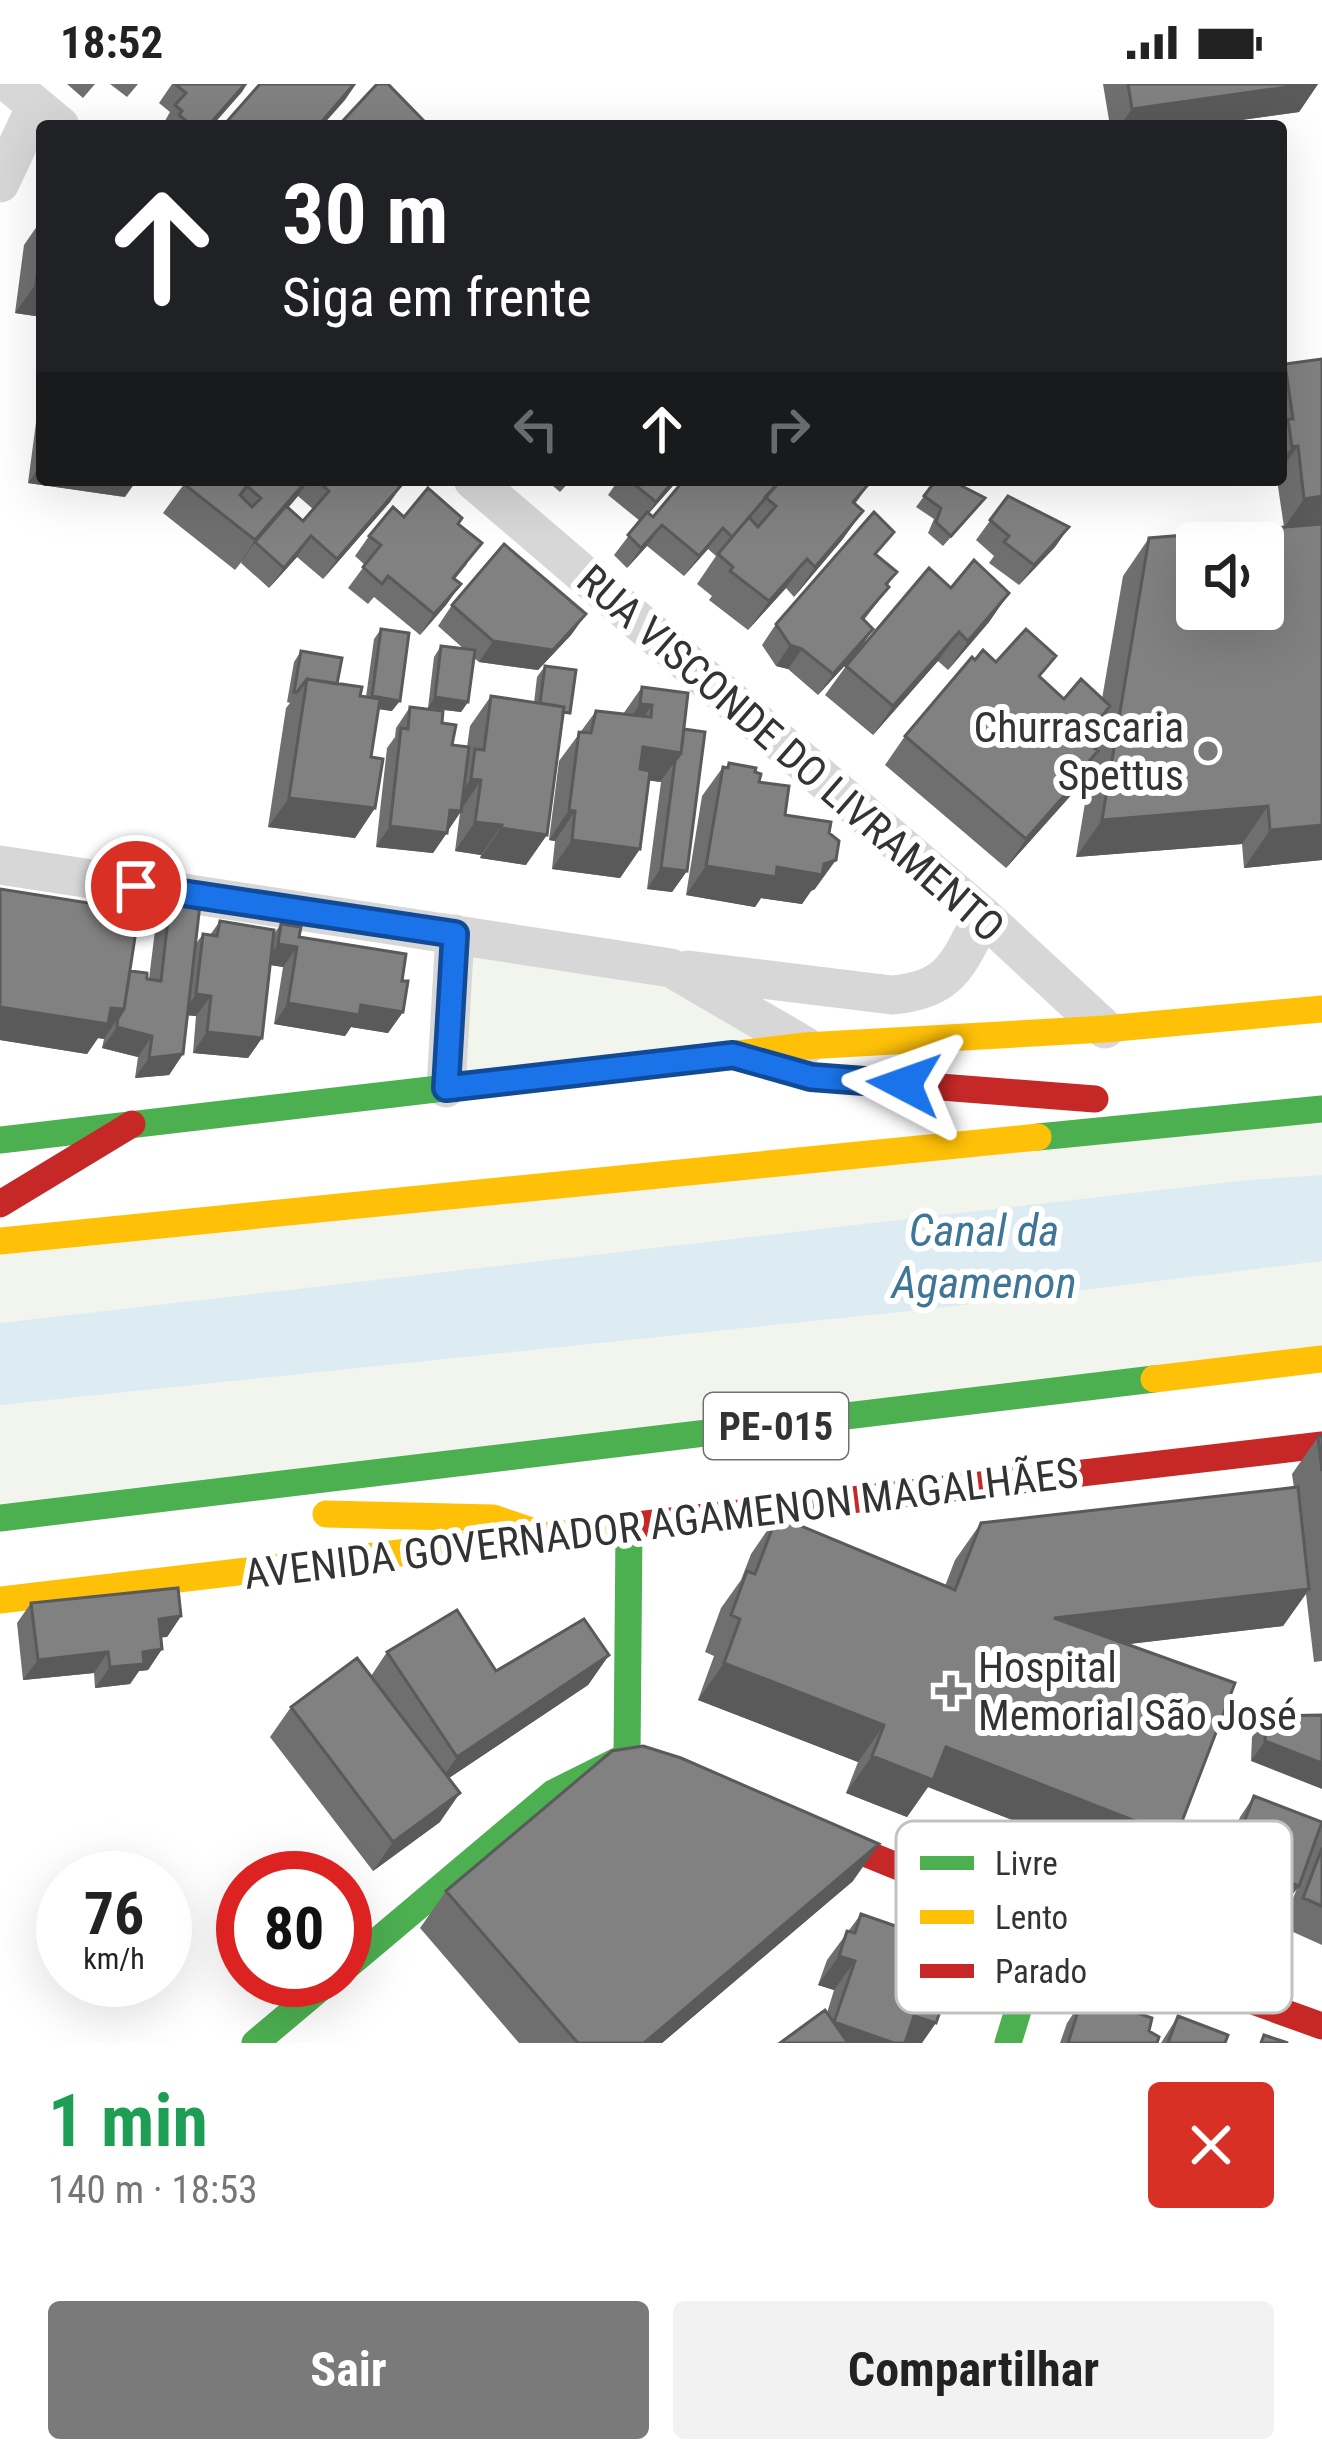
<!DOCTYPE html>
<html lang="pt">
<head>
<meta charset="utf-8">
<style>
	body { margin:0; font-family:"Roboto Condensed",sans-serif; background:#f2f2f2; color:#222; height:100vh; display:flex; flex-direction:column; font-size:45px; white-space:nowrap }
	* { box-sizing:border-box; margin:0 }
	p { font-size:39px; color:#767676 }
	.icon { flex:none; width:66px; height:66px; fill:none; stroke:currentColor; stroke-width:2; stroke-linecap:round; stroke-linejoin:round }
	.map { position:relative; height:1959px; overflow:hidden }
	.sheet { display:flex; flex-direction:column; background:#fff; flex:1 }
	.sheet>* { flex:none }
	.guide { position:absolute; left:36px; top:36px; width:1251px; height:366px; border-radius:12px; box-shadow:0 12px 48px #0002; background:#202124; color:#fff; overflow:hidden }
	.controls { position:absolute; left:1176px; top:438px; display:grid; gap:24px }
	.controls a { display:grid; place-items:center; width:108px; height:108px; border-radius:12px; background:#fff; box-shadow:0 12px 48px #0002; font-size:60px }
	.speed { position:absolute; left:36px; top:1767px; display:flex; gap:24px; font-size:60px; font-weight:700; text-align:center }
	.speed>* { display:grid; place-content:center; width:156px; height:156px; border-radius:50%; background:#fff; box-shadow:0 12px 48px #0002; line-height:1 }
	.speed small { font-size:30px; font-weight:400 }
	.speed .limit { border:18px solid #d22; background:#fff; color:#111 }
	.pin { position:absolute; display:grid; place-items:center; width:102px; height:102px; color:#fff; margin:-51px; border:6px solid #fff; border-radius:50%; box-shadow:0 3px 12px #0007 }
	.me { position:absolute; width:132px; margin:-66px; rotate:274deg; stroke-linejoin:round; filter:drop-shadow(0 0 9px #0008) }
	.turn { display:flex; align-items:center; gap:42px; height:252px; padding:0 48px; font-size:54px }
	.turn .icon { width:156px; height:156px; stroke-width:2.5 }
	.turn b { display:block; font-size:84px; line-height:102px }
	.lanes { display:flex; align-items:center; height:114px; padding:0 48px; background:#0003; justify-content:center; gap:60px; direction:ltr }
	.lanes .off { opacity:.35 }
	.round { display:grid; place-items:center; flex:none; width:126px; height:126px; border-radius:12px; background:#f2f2f2 }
	.head { display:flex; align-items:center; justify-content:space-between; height:204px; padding:0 48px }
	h1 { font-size:72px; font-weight:700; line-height:90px; color:#1e9e55 }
	.primary-button { display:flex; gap:24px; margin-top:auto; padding:24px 48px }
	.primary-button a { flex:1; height:138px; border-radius:12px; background:#7a7a7a; color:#fff; font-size:48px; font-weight:700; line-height:138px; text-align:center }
	.primary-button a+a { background:#f2f2f2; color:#222 }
	.status { display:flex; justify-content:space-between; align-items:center; height:84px; padding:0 60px; background:#fff; direction:ltr }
	.status svg { height:33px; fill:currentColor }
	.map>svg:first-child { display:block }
	.green { fill:#f1f5ed }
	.water { fill:#ddebf3 }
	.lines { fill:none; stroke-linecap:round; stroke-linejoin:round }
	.street { stroke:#d7d7d7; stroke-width:39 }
	.fast { stroke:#4caf50; stroke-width:27 }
	.slow { stroke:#ffc107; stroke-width:27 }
	.jam { stroke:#c62828; stroke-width:27 }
	.wall { fill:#6f6f6f; fill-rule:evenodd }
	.shaded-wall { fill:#5a5a5a }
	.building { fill:#818181; stroke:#5a5a5a; stroke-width:3; fill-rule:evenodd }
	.route-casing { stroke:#114b97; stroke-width:30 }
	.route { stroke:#1a73e8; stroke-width:21 }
	.poi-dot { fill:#7a7a7a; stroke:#fff; stroke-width:4.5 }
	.labels { text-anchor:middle; stroke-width:12; stroke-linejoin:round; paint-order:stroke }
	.shield { fill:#fff; stroke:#707070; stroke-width:3 }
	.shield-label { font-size:39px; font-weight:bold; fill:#333 }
	.poi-label { font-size:42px; fill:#333; stroke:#fff; text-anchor:end }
	.street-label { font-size:42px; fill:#333; stroke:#fff }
	.water-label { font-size:45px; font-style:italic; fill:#3f7597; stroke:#fff }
	.key { fill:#fff; stroke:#c2c2c2; stroke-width:3 }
	.key-label { font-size:33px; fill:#333 }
</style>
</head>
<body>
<div class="status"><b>18:52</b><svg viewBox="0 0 49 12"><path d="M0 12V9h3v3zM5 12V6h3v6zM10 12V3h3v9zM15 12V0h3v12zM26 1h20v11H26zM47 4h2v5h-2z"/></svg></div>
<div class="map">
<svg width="1322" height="1959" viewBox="0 0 1322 1959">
	<rect width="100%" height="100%" fill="#fff"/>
	<path class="green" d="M455,850L671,884L805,962L446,1004Z
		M1322,1025V1275L0,1434V1157Z"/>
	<path class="water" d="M1322,1091V1177L928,1225L0,1321V1239L1248,1096Z"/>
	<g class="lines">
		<path class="street" d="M10,0L60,42
			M0,99L36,22
			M473,396L983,832L1105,945
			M0,781L671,884L805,962
			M688,886L892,911C951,906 958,880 983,832
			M446,1004L455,850"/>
		<path class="fast" d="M1038,1053L1322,1025
			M0,1056L557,991
			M0,1434L1154,1295
			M627,1672L629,1443
			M345,1884L553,1709L627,1672L637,1676
			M255,1959L330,1896
			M1008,1959L1044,1842"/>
		<path class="slow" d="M557,991L805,962L1105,945L1322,925
			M0,1157L1038,1053
			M1154,1295L1322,1275
			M326,1430L493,1434L552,1454
			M0,1516L620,1443"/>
		<path class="jam" d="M733,971L811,993L1095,1015
			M0,1120L132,1040
			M620,1443L1322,1361
			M803,1744L1044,1842L1322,1942"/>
	</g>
	<path class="wall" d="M67,0H95L83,14Z
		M110,0H138L127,13Z
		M172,0H247L212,42H162L170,28L159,19Z
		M1103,0H1318L1299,28L1198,42H1110Z
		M42,135V233L15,229L24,161Z
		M1285,280L1322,440V776L1244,784L1242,760L1076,773L1091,683L1073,709L1006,784L885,681L905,652L975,576L996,578L1041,594L1064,615H1102L1123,492L1149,454L1284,443L1277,396H1281V285ZM1098,639L1094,664L1086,656Z
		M42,293V396L125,413L28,399Z
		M187,396H402L404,398L390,418L323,495L297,473L269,504L241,479L242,477L235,486L163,429ZM298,412L313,425L303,437L288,424Z
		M546,396H571L560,408Z
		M615,396H678L649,429L653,433L872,396L855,420L863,427L842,456L794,513L786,504L748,546L709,516L712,512L697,500L716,472L708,465L684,492L647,462L627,484L614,471L640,437L608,411L617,398Z
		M936,396L977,424L943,462L928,449L934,435L916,423Z
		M1008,412L1069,443L1055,463L1019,501L989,479L994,472L976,456Z
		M404,433L458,440L467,480L455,495L461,500L446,521L420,551L374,513L368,520L348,504L365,481L355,472L369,452Z
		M877,472L897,488L887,502L889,503L864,536L873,545L859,566L818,611L788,585L776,582L762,561L776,540Z
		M1009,509L989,538L948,586L938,577L873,651L825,611L846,582Z
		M452,521L586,530L571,551L538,586L479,578L474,574L468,618L461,628L428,624L434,573L441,562L464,565L438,542Z
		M381,545L392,627L378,625L371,673L375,724L355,754L268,743L286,624L290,619L287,618L294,578L301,567L337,600L360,612L366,613L374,555Z
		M545,582L563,639L526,781L480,774L481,771L455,767L460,729L433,769L376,763L387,664L395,653L396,644L410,623L442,639L452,661L467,663L470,642L491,612L534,619L537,593Z
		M642,603L684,645L687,787L672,808L647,805L661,698L649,696L640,765L620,794L552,785L555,757L549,756L559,677L596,627L623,630Z
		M729,679L755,688L759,698L785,731L815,805L811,807L802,820L761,814L755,823L686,811L702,712L723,683H726Z
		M0,805L130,887L147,895H149L156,838L170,817L195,861L203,850L210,851L220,837L273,851L281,840L299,853L402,897L403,928L388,949L351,943L345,952L274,940L283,883L270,881L262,954L248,974L193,969L196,932L187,931L183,970L169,991L135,994L138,973L102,964L104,955L98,954L87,970L0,956Z
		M1322,1352V1577L1314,1578L1306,1510L1283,1542L1127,1560L1176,1753L1150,1790L928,1703L907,1733L846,1709L858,1678L698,1616L714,1572L705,1568L721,1524L741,1496L751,1470L777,1432L945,1502L955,1476L981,1439L1294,1404L1292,1390L1318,1353Z
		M31,1519L181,1532L167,1553H161L162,1565L148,1586L139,1587L130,1600L95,1604L94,1589L23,1596L17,1539Z
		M387,1568L496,1587L609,1571L588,1601L449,1694L440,1738L373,1787L270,1653L291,1623L371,1592Z
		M1322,1631L1251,1677L1252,1653L1266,1632Z
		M1254,1712L1322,1738V1861L1282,1843L1297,1804L1284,1822L1272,1818L1257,1839L1207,1819L1240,1733Z
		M853,1797L662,1959H519L420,1844L446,1807Z
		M910,1827L932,1857L922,1959H780L827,1929L834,1906L818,1901L827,1876L861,1830L899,1844Z
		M1081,1918L1149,1947L1157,1959H1060L1067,1939Z
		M1178,1932L1225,1959H1161Z"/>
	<path class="shaded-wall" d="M245,0H247L242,8L212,42H208Z
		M354,0H356L345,16L322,42H318Z
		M1308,0H1318L1299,28L1198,42H1120L1132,25Z
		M36,200H42V233L15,229Z
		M1298,362L1281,386V378L1292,363Z
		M42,379V396H137L125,413L28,399Z
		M307,396H309L298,412L257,460L255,458L235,486L255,456Z
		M674,396H678L641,438L656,418Z
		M404,398L390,418L323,495L337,475Z
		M1322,412V439L1284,444L1304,415Z
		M863,427L842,456L794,513L815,483Z
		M662,441L647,462L627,484L641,464Z
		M1069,443L1055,463L1019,501L1034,481Z
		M723,444L708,465L684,492L699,472Z
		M311,452L297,473L269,504L284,484Z
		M807,475L786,504L748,546L769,517Z
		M461,500L446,521L420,551L434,530Z
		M1009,509L989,538L948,586L968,557Z
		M586,530L571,551L538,586L479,578L493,557Z
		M873,545L859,566L818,611L833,590Z
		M959,548L938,577L873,651L893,622Z
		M790,561L802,565L788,585L776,582Z
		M372,612L400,617L392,627L365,623Z
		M435,613L468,618L461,628L428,624Z
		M640,620L652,621L632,651L620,649Z
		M643,663L681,669L660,698L623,693Z
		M1093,679L1073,709L1006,784L1026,755Z
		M471,695L481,696L461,726L450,724Z
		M289,714L375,724L355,754L268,743Z
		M1268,722L1242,760L1076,773L1102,736Z
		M450,726L461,727L447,748Z
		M569,726L575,727L555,757L549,756Z
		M475,738L502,741L481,771L455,767Z
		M1322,741V776L1244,784L1270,746Z
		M390,742L447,749L433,769L376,763Z
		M501,744L547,751L526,781L480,774Z
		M572,756L640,765L620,794L552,785Z
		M836,776L815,805L811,807L802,820L761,814L755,823L686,811L706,782L777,783L824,780Z
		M661,784L687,787L672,808L647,805Z
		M278,860L297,863L283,883L264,880Z
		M196,910L211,912L196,932L182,931Z
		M288,919L361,921L403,928L388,949L351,943L345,952L274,940Z
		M0,923L111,924L124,925L104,955L98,954L87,970L0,956Z
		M117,943L152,952L138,973L102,964Z
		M207,948L262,954L248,974L193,969Z
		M183,970L169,991L135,994L149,974Z
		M1309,1505L1283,1542L1028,1572L1054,1534Z
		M181,1532L167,1553L145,1555L159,1535Z
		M162,1565L148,1586L139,1587L130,1600L95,1604L110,1583L143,1568Z
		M108,1568L94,1589L23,1596L38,1576Z
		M609,1571L588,1601L437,1702L457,1673Z
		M724,1579L884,1641L858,1678L698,1616Z
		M1265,1657L1322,1679V1705L1251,1677Z
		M946,1663L1176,1753L1150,1790L928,1703L907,1733L846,1709L872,1672Z
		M460,1709L440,1738L373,1787L393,1758Z
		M879,1760L853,1797L662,1959H644Z
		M1281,1795L1299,1802L1284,1822L1266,1816Z
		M1221,1799L1272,1818L1257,1839L1207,1819Z
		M839,1872L855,1877L834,1906L818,1901Z
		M914,1932L936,1939L922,1959H895Z
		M834,1938L894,1959H820Z"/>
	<path class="building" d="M175,0H245L208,42H193L179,31L182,27L175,21L186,9Z
		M260,0H354L318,42H223Z
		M377,0H388L426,39L422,42H338Z
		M1128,0H1308L1132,25Z
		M42,151V200H36Z
		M1322,275V412L1304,415L1298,362L1292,363L1288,335H1293L1285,280Z
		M187,396H307L255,456L184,400ZM247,402L261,414L252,423L240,411Z
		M317,396H402L404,398L337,475L311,452L284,484L255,458L286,422L303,437L329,407Z
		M629,396H674L656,418Z
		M684,396H781L732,453L723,444L699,472L662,441L641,464L628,451L647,428L653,433Z
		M781,396H872L853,418L863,427L815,483L807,475L769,517L730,487L733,483L718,470L749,433L758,443L776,422L765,413Z
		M936,396H950L985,414L951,452L936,438L941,424L924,412Z
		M428,404L462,434L458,440L482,459L453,494L461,500L434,530L388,492L382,500L363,483L381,461L369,452L393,423L404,433Z
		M1008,412L1069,443L1034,481L1004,458L1009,452L990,436Z
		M874,428L894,448L875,470L897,488L886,500L889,503L862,534L873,545L833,590L802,565L790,561L776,540Z
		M1322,440V741L1270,746L1268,722L1102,736L1149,454ZM1197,459H1263V525H1197Z
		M504,460L586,530L553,566L493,557L452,521Z
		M974,476L1009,509L968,557L959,548L893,622L846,582L929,484L951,504Z
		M381,545L409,549L400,617L372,612Z
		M1026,545L1056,572L1039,592L1064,615L1081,595L1110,622L1084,655L1098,667L1090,676L1093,679L1026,755L905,652L972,573L975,576L983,566L996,578Z
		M441,562L475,566L468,618L435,613Z
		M301,567L342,574L337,600L307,595L297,608H294Z
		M545,582L576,586L570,629L563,628L564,623L540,619Z
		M307,595L362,603L360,612L380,615L371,673L383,675L375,724L289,714Z
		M642,603L688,609L681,669L643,663L640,685L650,687L640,765L572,756L575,727L569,726L579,648L591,649L596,627L651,633L652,621L640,620Z
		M491,612L564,623L547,751L501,744L502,741L475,738L481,696L471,695L475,665L484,666Z
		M410,623L443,627L442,639L456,641L452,661L469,663L461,727L450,726L447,749L390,742L401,644L408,645Z
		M684,645L705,648L687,787L661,784L675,677L681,669Z
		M729,679L756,684L755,688L761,690L759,698L789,702L785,731L831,738L829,749L839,757L836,776L824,780L822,791L777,783L776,793L706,782L723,683L728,684Z
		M0,805L139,827L124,925L111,924L108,940L0,923Z
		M170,817L200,820L183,970L149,974L152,952L117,943L118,934L124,925L130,887L147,889V895L161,897Z
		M220,837L274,846L262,954L207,948L211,912L196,910L203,850L217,852Z
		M281,840L301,843L299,853L406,870L402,897H408L403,928L361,921L359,931L288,919L297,863L278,860Z
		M1322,1352V1387L1318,1353Z
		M1298,1403L1309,1505L1054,1534L1235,1599L1176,1753L946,1663L933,1696L872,1672L884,1641L724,1579L740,1535L731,1531L747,1487L755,1490L777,1432L955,1506L981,1439Z
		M178,1504L181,1532L159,1535L162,1565L143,1568L144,1580L110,1583L108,1568L38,1576L31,1519Z
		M457,1526L496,1587L584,1535L609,1571L457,1673L387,1568Z
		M357,1574L460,1709L393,1758L291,1623Z
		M1322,1631V1679L1265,1657L1266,1632Z
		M643,1662L681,1674L879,1760L644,1959H578L446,1807L612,1667Z
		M1254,1712L1322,1738L1299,1802L1281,1795L1272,1818L1221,1799Z
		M1322,1764V1822L1303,1814Z
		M910,1827L938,1836L932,1857L938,1859L936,1863L955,1870L946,1898L950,1899L936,1939L914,1932L905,1959H894L834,1938L855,1877L839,1872L847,1847L855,1849L861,1830L904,1845Z
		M1081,1918L1101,1923L1105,1918L1152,1934L1149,1947L1159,1953L1157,1959H1068Z
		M825,1926L848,1959H780Z
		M1178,1932L1228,1951L1225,1959H1168Z
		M1264,1951L1288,1959H1261Z"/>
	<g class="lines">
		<defs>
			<path id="route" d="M136,802L455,850L446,1004L733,971L811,993L904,1000"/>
		</defs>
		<use href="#route" class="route-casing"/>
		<use href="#route" class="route"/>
	</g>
	<g class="poi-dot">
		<circle cx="1208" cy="667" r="12"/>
		<path d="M945 1589h12v12h12v12h-12v12h-12v-12h-12v-12h12z"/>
	</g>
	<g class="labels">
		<rect class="shield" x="704" y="1309" width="144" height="66" rx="9"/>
		<g class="shield-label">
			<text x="776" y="1356">PE-015</text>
		</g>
		<g class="poi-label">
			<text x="1184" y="658">Churrascaria<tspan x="1184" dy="48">Spettus</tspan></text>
			<text x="978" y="1598" text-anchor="start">Hospital<tspan x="978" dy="48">Memorial São José</tspan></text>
		</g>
		<g class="street-label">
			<text transform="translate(791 669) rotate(41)" y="15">RUA VISCONDE DO LIVRAMENTO</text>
			<text transform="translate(661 1439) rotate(-7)" y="15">AVENIDA GOVERNADOR AGAMENON MAGALHÃES</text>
		</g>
		<g class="water-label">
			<text x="984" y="1162">Canal da<tspan x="984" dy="52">Agamenon</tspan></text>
		</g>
	</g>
	<rect x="896" y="1737" width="396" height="192" rx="18" class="key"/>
	<rect x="920" y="1772" width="54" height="14" fill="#4caf50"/>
	<rect x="920" y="1826" width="54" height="14" fill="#ffc107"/>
	<rect x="920" y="1880" width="54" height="14" fill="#c62828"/>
	<g class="key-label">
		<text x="995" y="1791">Livre</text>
		<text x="995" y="1845">Lento</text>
		<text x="995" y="1899">Parado</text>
	</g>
</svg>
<div class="controls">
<a><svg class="icon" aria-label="sound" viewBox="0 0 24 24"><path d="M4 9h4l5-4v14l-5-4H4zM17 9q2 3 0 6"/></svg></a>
</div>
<div class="speed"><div>76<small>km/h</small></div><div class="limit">80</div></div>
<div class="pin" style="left:136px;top:802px;background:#d93025"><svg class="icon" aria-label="arrive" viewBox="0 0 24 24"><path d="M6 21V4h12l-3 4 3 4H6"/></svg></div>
<svg class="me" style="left:904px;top:1000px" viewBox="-20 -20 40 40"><path d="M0-17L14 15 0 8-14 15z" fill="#1a73e8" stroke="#fff" stroke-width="4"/></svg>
<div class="guide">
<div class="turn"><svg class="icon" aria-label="ahead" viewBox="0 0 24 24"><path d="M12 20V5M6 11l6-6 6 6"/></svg><div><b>30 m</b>Siga em frente</div></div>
<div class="lanes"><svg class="icon off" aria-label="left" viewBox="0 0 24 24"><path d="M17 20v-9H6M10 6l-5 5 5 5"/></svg><svg class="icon" aria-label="ahead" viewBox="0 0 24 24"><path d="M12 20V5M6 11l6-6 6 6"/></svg><svg class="icon off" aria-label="right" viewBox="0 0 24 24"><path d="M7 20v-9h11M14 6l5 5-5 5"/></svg></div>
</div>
</div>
<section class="sheet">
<div class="head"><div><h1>1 min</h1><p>140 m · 18:53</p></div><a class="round" style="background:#d93025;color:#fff"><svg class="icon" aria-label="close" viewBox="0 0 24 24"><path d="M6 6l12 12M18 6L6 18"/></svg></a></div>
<div class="primary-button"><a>Sair</a><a>Compartilhar</a></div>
</section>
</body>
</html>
